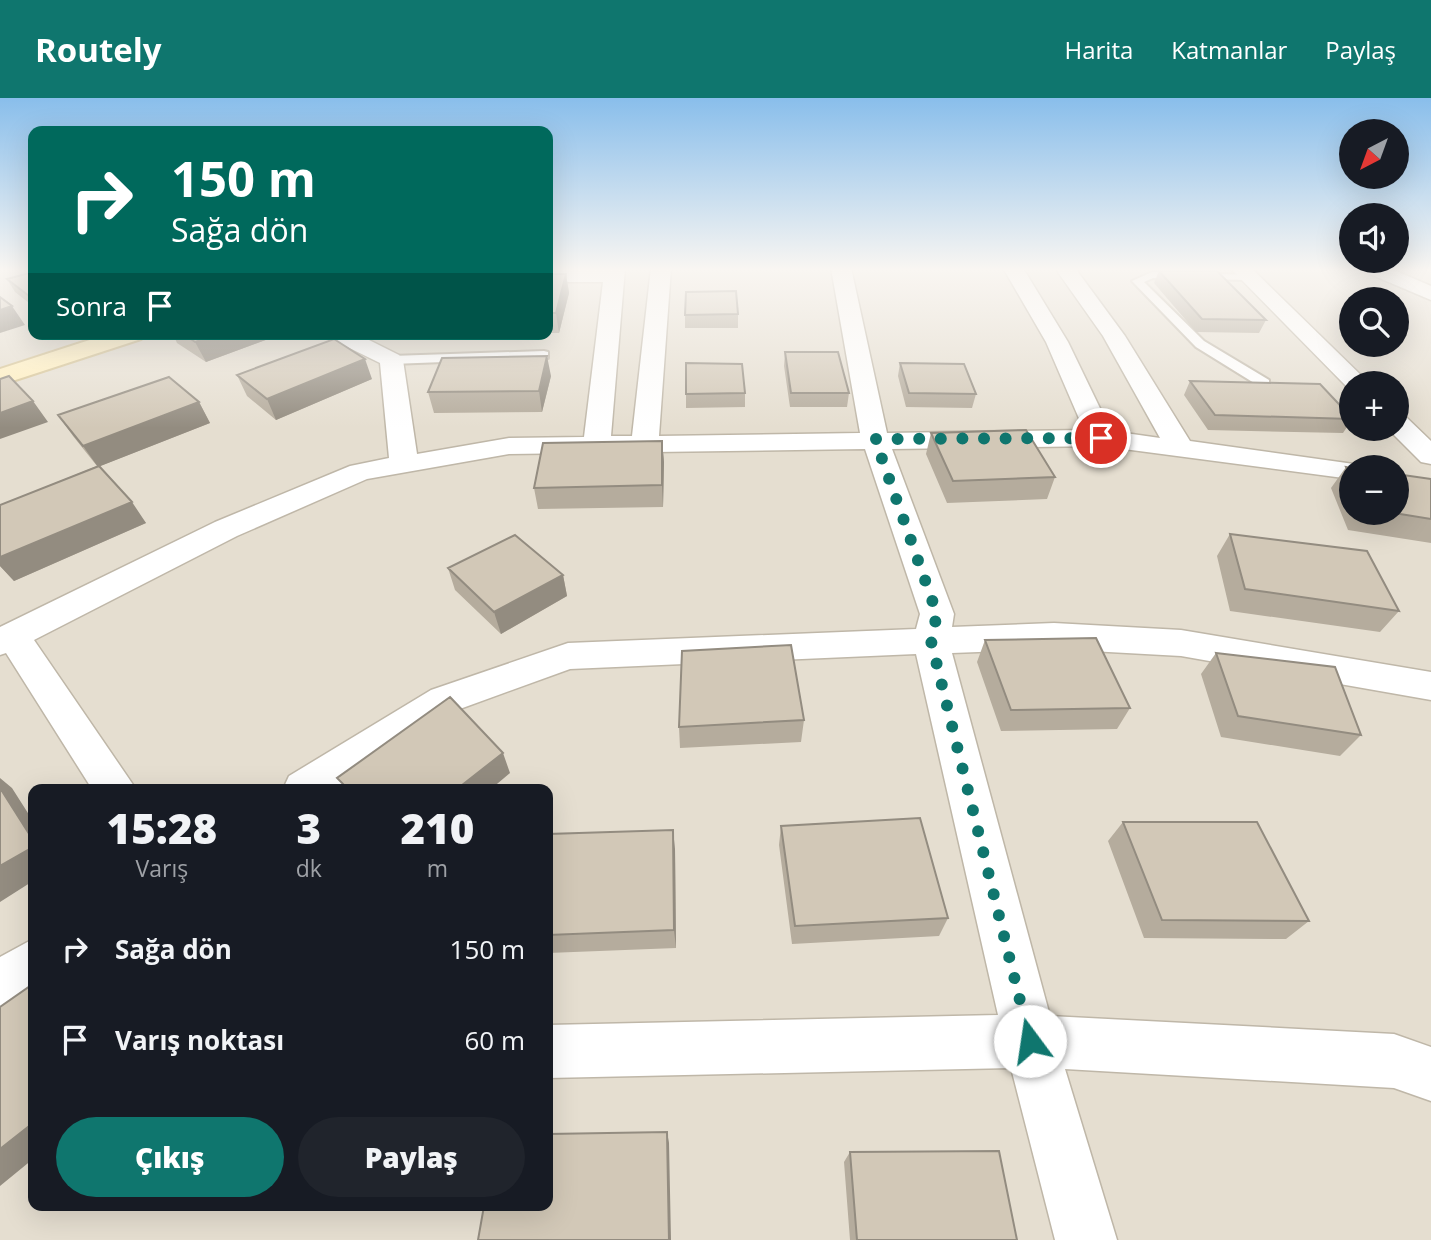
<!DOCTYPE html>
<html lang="tr">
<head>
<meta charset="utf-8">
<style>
	body { margin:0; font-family:"Open Sans",sans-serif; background:#20242c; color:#f1f3f6; height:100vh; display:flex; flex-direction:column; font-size:26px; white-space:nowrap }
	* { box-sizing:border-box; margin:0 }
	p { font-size:23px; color:#9ea1a6 }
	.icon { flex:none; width:38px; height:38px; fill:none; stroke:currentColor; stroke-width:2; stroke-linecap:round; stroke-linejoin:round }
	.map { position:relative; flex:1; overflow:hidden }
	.drawer { position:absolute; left:28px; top:686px; width:525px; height:427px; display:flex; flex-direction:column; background:#171b24; border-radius:14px; box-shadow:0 7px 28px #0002 }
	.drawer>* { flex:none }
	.guide { position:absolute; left:28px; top:28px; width:525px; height:214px; border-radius:14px; box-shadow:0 7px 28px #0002; background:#00695c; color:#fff; overflow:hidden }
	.needle { width:46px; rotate:221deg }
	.tools { position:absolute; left:1339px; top:21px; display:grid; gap:14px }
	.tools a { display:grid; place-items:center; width:70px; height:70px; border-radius:50%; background:#171b24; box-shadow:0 7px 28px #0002; font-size:35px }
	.pin { position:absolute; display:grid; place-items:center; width:60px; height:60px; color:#fff; margin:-30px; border:4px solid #fff; border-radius:50%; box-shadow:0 2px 7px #0007 }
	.me { position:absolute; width:77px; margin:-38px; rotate:346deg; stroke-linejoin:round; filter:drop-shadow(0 0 5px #0008) }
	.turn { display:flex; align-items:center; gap:24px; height:147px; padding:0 28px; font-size:32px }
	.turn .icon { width:91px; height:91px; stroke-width:2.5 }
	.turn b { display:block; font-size:49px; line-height:60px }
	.then { display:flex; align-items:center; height:66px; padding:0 28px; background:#0003; gap:14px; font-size:26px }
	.eta { display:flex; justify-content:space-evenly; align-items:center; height:119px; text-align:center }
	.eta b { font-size:42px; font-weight:800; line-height:49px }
	.primary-button { display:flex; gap:14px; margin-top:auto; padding:14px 28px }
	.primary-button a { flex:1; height:80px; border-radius:42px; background:#0f766e; color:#fff; font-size:28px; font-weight:800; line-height:80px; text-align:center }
	.primary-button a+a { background:#20242c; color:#f1f3f6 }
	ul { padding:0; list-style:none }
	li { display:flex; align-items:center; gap:21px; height:91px; padding:0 28px }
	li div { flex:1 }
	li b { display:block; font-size:26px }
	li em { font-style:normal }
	header { display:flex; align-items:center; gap:42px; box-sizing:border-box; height:98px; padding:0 35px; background:#0f766e; color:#fff }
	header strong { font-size:33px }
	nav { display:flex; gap:38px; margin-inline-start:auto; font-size:24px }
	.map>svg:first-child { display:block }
	.residential { fill:#e5ded0; fill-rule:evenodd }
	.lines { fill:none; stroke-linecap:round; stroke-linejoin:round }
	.lane-casing { stroke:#bfb7a8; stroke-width:4 }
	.street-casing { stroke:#bfb7a8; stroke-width:3 }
	.secondary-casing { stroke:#d5c393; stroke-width:4 }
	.lane { fill:#fff; fill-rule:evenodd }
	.street { fill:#fff; fill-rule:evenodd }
	.secondary { fill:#ffefbe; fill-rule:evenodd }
	.wall { fill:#b5ac9d }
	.shaded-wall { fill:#938c80 }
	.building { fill:#d2c8b7; stroke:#938c80; stroke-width:2 }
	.route { stroke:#0f766e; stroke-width:12; stroke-dasharray:0 21.6 }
</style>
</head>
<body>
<header>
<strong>Routely</strong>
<nav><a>Harita</a><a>Katmanlar</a><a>Paylaş</a></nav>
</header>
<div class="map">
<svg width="1431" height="1142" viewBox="0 0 1431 1142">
	<rect width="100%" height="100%" fill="#f1ece2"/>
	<path class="residential" d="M0,170H33V236H548V170H1431V1142H0ZM1351,201H1396V247H1351ZM1351,285H1396V331H1351ZM1351,369H1396V415H1351ZM33,691H548V1108H33Z"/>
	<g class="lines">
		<defs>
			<path id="lane" d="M1152,174L1253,177L1254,179L1249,182L1153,180L1144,184L1204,243L1269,282V288H1259L1196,249L1132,183Z
				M544,253L548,254V260L391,266L385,262L391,258Z"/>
			<path id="street" d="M605,170H625L611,338H632L651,170H671L659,338L860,335L831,170H851L887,335L1084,332L1046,244L1003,170H1023L1068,244L1111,333L1160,340L1103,238L1055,170H1075L1125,238L1190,343L1361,367L1363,369H1351V381L1101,348L892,351L954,516L952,529L1054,525L1181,532L1431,574V602L1181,558L1054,551L952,555L1050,918L1394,936L1431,949V1003L1394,990L1065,971L1117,1142H1055L1011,970L548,980V927L998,917L916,556L570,571L457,612L337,691H283L289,678L431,592L568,545L916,531L920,516L865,351L509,356L367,381L237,438L34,542L136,691H92L6,555L0,557V529L215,424L350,368L389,360L380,265L331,241L328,236H357L399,257L403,262L417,356L509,340L584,339L603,184H548V172Z
				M1230,170H1251L1369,285H1351V291L1348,290Z
				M1362,170H1389L1431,188V202L1365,174Z
				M1396,316L1405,318L1431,343V366L1421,364L1388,331H1396Z
				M33,841V895L0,913V859Z"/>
			<path id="secondary" d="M108,236H145L141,241L0,287V271Z"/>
		</defs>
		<use href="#lane" class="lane-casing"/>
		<use href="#street" class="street-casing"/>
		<use href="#secondary" class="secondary-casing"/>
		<use href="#lane" class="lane"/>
		<use href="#street" class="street"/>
		<use href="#secondary" class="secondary"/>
	</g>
	<path class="wall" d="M1077,170H1179L1178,172Z
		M1159,173L1266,222L1259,235L1196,234L1154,185Z
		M33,174V208L15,194L7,181Z
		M548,176H566L569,195L559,235H548Z
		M738,216V230H685V217Z
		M173,236H282L206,264L177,245Z
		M785,254L849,295L847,309H790L784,268Z
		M686,265L745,295V309L686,310Z
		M900,265L976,296L972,310L906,309L898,278Z
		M237,277L372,281L276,322L247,298Z
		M551,278L542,314L434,315L428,294Z
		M1190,283L1351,319V323L1343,335L1208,332L1184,297Z
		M199,304L210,325L100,368L146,425L14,483L0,468V407L97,368L73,338L58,317Z
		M931,335L1055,379L1047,401L947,405L926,356Z
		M662,343L664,364L663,409L538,411L534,390Z
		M1346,369L1351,370V415H1396L1431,381V445L1348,432L1331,390Z
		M1230,436L1399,513L1380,534L1230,513L1217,458Z
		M448,470L563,477L567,498L501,536L455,492Z
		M985,542L1130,610L1117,631L1001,633L977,564Z
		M1216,555L1361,637L1340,658L1221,639L1201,576Z
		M804,622L801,644L680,650L679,629Z
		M1123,724L1309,823L1286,841L1144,840L1108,743Z
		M781,728L948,820L939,838L792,846L779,747Z
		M548,736L675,751L676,850L548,855Z
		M850,1054L1017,1142H850L844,1064Z"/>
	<path class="shaded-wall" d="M566,176L569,195L559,235L556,215Z
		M12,208L25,227L0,235V212Z
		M218,236H282L206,264L195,244Z
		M547,258L551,278L542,314L539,293Z
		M365,261L372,281L276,322L267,301Z
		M33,303L48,324L0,341V315Z
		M199,304L210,325L98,369L83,348Z
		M662,343L664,364L663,409L662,387Z
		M132,404L146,425L14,483L0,468V459Z
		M563,477L567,498L501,536L494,514Z
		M503,655L510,675L491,691H457Z
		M0,680L12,690L33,723V742L0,690Z
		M673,732L675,751L676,850L674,832Z
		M33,749V783L0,804V768Z
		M33,1025V1061L0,1088V1051Z
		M667,1034L669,1045L671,1142H669Z"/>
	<path class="building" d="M1159,173H1217L1266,222L1202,221Z
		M33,174V201L7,181Z
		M548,176H566L556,215H548Z
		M736,193L738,216L685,217L686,194Z
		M0,199L12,208L0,212Z
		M184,236H218L195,244Z
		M334,241L365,261L267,301L237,277Z
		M785,254H838L849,295H791Z
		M547,258L539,293L428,294L442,260Z
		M686,265L742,266L745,295L686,296Z
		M900,265L964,266L976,296L909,295Z
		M9,278L33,303L0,315V281Z
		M169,279L199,304L83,348L58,317Z
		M1190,283L1320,286L1351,319V321L1215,317Z
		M1026,332L1055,379L953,383L931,335Z
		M662,343V387L534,390L543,345Z
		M99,368L132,404L0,459V407Z
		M1346,369L1351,370V380Z
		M1396,376L1431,381V421L1394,415H1396Z
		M1230,436L1367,453L1399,513L1245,491Z
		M515,437L563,477L494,514L448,470Z
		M1096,540L1130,610L1011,612L985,542Z
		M791,547L804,622L679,629L682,553Z
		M1216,555L1335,569L1361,637L1238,618Z
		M450,599L503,655L457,691H348L337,680Z
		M0,690L33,742V749L0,768Z
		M920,720L948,820L795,828L781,728Z
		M1123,724H1257L1309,823L1162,822Z
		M673,732L674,832L548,837V736Z
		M33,886V1025L0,1051V909Z
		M667,1034L669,1142H478L484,1108H548V1036Z
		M999,1053L1017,1142H857L850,1054Z"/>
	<linearGradient id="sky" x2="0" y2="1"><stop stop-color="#89beeb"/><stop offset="0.52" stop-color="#f9f6f2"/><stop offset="1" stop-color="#f9f6f2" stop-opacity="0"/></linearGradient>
	<rect width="1431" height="330" fill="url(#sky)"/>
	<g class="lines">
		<path class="route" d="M1030,943L931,543L937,516L875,341L1101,340"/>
	</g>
</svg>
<div class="tools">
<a><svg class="needle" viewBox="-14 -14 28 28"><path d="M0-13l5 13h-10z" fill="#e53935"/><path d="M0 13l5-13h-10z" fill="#9ea1a6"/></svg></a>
<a><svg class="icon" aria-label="sound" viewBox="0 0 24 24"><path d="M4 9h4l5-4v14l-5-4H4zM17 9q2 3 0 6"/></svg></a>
<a><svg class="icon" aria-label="search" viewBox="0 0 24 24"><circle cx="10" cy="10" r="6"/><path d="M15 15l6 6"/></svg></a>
<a>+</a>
<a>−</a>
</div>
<div class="pin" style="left:1101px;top:340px;background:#d93025"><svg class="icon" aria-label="arrive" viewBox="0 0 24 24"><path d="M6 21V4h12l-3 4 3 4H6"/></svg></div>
<svg class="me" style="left:1030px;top:943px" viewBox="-20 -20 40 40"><circle r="19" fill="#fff"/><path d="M0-13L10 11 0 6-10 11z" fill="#0f766e"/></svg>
<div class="guide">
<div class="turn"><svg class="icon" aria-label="right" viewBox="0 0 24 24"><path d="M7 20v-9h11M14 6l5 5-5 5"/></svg><div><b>150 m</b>Sağa dön</div></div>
<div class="then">Sonra<svg class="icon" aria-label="arrive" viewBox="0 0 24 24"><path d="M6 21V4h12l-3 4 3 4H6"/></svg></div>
</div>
<section class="drawer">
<div class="eta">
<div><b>15:28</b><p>Varış</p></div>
<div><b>3</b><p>dk</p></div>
<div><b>210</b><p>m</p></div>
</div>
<ul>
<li><svg class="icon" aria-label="right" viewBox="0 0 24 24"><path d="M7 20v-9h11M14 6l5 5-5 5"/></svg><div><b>Sağa dön</b></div><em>150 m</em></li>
<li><svg class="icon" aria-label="arrive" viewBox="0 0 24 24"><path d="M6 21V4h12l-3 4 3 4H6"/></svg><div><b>Varış noktası</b></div><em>60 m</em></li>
</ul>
<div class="primary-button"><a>Çıkış</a><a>Paylaş</a></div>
</section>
</div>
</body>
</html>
